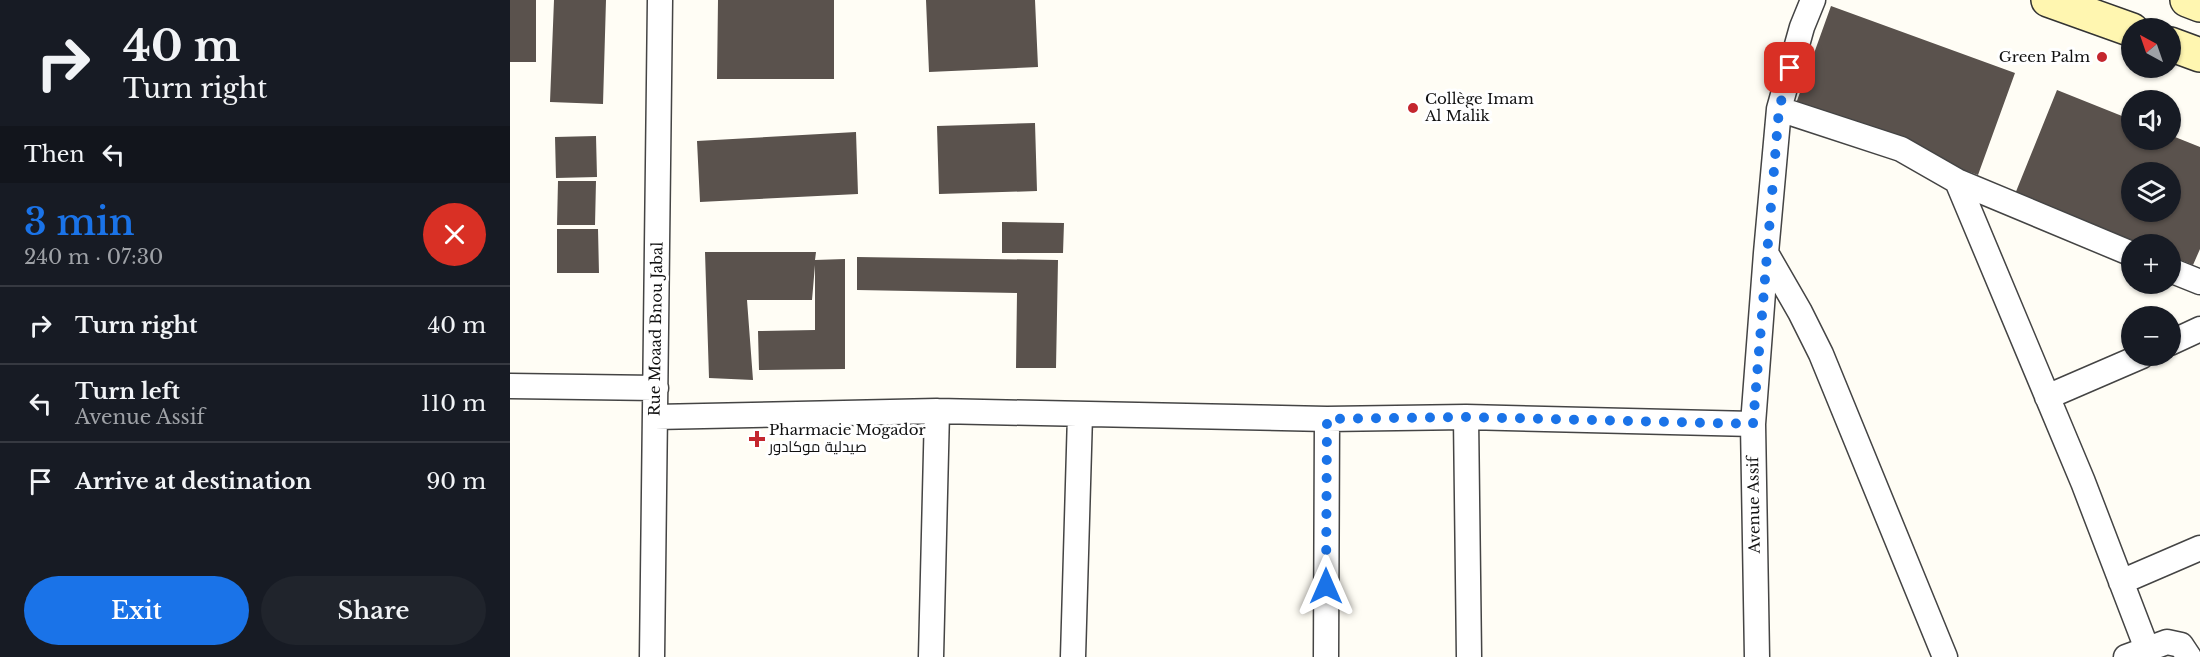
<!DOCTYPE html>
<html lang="en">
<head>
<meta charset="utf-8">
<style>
	body { margin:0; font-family:"Libre Baskerville",Cairo,serif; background:#20242c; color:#f1f3f6; height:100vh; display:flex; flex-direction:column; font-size:22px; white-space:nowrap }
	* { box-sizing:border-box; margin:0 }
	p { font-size:20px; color:#9ea1a6 }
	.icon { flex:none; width:33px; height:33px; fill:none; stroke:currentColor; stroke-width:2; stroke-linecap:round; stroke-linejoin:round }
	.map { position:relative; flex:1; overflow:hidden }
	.panel { display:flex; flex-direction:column; background:#171b24; width:510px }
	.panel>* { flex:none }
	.guide { background:#171b24; color:#f1f3f6; overflow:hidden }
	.needle { width:39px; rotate:320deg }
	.buttons { position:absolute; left:1611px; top:18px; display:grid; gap:12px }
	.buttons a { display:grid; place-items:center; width:60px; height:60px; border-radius:50%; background:#171b24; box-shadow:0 2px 4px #0004; font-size:30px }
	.pin { position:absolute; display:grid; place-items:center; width:51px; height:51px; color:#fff; margin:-26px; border-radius:12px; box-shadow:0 3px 9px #0006 }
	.me { position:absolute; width:66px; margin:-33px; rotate:0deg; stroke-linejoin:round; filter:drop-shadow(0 0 4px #0008) }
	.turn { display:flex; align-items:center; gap:21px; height:126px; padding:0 24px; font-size:27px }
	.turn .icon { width:78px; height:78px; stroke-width:2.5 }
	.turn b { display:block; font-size:42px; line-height:51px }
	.then { display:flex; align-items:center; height:57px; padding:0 24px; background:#0003; gap:12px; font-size:22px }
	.round { display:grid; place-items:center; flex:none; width:63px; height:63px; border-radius:32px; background:#20242c }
	.headline { display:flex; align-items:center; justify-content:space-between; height:102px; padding:0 24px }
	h1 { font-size:36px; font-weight:600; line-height:45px; color:#1a73e8 }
	.action { display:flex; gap:12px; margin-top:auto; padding:12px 24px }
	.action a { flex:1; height:69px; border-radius:36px; background:#1a73e8; color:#fff; font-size:24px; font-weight:600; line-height:69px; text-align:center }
	.action a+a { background:#20242c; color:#f1f3f6 }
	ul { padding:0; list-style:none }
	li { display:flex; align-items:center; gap:18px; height:78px; padding:0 24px; border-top:2px solid #363941 }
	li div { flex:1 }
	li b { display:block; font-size:22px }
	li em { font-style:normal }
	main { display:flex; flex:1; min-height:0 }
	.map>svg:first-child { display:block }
	.building { fill:#5a524d; fill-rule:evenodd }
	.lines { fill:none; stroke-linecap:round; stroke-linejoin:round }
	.minor-casing { stroke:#444; stroke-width:27 }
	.secondary-casing { stroke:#333; stroke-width:36 }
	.minor { stroke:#fff; stroke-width:24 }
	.secondary { stroke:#fff6b0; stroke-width:33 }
	.route { stroke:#1a73e8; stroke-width:10; stroke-dasharray:0 18 }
	.poi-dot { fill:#c4262e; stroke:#fff; stroke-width:2 }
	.labels { text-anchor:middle; stroke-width:6; stroke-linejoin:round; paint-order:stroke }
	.poi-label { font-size:15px; fill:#111; stroke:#fff; text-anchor:start }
	.street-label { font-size:15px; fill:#111; stroke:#fff }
</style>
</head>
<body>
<main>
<section class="panel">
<div class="guide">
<div class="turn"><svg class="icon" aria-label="right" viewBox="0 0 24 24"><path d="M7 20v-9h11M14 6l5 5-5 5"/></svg><div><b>40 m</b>Turn right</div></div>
<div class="then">Then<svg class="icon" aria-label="left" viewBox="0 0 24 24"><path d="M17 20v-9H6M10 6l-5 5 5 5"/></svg></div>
</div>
<div class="headline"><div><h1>3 min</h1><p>240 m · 07:30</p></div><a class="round" style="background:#d93025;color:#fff"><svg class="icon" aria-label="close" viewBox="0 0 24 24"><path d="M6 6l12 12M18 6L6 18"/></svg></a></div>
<ul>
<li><svg class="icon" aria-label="right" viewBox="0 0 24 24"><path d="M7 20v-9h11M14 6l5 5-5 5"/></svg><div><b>Turn right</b></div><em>40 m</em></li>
<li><svg class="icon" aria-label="left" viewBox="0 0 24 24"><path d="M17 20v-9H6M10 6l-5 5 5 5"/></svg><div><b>Turn left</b><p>Avenue Assif</p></div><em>110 m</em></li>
<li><svg class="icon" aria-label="arrive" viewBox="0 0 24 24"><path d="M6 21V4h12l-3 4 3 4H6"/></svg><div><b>Arrive at destination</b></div><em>90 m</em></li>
</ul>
<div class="action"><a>Exit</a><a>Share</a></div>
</section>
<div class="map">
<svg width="1690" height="657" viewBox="0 0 1690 657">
	<rect width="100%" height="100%" fill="#fffdf5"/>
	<path class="building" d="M0,0H26V62H0Z
		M44,0H96L93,104L40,102Z
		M208,0H324V79H207Z
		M416,0H525L528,67L419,72Z
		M1321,6L1505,73L1468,175L1284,109Z
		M1547,90L1622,120V140H1660V135L1690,147V249L1683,265L1660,256V244H1632L1505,194ZM1622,172H1660V212H1622Z
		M525,123L527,191L429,194L427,126Z
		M346,132L348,194L190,202L187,141Z
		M86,136L87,177L46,178L45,137Z
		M48,181H86L85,225H47Z
		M492,222L554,223L553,253H492Z
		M47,229H88L89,273H47Z
		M195,252H306L305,260L335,259V369L249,370L248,331L305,330V265L302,300H237L243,380L199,378Z
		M347,257L548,260L546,368H506L507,293L347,290Z"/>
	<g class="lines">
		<defs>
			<path id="minor" d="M1269,109L1391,149L1447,181L1622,254
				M1447,181L1573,482L1637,649
				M1256,253L1290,312L1311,354L1435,657
				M1660,270L1690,282
				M1660,343L1690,329
				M0,386L146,388
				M1537,397L1632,356
				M145,417L427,411L817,419L956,417L1243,424
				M956,417L959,657
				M1611,582L1690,548
				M142,657L150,0
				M421,657L427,411
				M563,657L570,415
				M816,657L817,419
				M1247,657L1243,424L1256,253L1269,109L1292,27L1303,0
				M1616,657L1657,642L1671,645L1679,657"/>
			<path id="secondary" d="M1538,0L1622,30
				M1677,0L1690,5
				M1660,44L1690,55"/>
		</defs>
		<use href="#minor" class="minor-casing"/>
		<use href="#secondary" class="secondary-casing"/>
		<use href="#minor" class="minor"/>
		<use href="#secondary" class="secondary"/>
	</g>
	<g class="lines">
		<path class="route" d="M816,586L817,419L956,417L1243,424L1269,109L1280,68"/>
	</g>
	<g class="poi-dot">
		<circle cx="1592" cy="57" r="6"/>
		<circle cx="903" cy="108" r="6"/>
		<path d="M244 430h6v6h6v6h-6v6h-6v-6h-6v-6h6z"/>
	</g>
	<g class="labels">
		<g class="poi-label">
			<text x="1580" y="62" text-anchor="end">Green Palm</text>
			<text x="915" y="104">Collège Imam<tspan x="915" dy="17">Al Malik</tspan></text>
			<text x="259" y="435">Pharmacie Mogador<tspan x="259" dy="17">صيدلية موكادور</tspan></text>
		</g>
		<g class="street-label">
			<text transform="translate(146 329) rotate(-89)" y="5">Rue Moaad Bnou Jabal</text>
			<text transform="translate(1244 505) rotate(-91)" y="5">Avenue Assif</text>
		</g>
	</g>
</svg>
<div class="buttons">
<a><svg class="needle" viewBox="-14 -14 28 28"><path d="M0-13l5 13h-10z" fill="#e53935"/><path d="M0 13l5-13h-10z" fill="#9ea1a6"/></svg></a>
<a><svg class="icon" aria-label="sound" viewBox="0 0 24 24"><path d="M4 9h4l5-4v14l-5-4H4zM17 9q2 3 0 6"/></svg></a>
<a><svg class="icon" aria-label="layers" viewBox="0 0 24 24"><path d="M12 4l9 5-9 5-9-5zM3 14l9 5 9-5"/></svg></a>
<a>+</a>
<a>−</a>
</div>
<div class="pin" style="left:1280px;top:68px;background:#d93025"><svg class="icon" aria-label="arrive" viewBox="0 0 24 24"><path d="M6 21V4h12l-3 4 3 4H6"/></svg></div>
<svg class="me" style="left:816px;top:586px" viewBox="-20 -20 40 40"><path d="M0-17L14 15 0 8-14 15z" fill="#1a73e8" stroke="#fff" stroke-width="4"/></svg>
</div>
</main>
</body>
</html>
